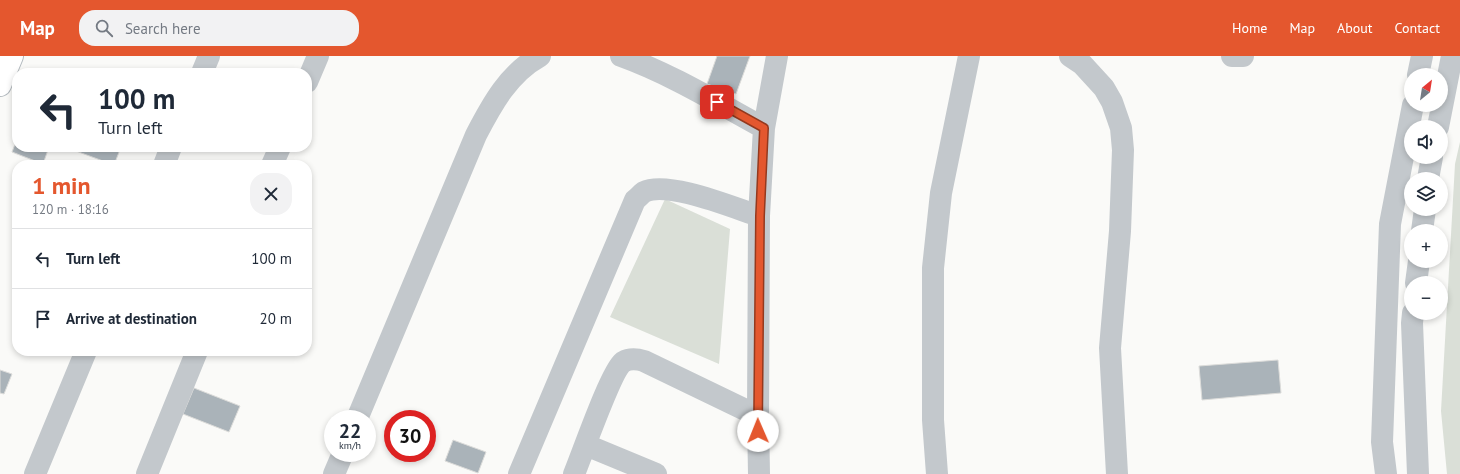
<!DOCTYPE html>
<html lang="en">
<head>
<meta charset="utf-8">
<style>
	body { margin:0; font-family:"PT Sans",sans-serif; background:#f2f2f3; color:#1f2937; height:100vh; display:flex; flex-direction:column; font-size:15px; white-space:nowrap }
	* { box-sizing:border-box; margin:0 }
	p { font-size:13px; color:#747a83 }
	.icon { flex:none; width:22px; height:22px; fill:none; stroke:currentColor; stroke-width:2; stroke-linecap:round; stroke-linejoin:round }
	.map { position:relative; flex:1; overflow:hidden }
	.side { position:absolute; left:12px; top:104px; width:300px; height:196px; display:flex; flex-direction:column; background:#fff; border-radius:16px; box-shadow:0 2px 6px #0003 }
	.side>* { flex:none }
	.hud { position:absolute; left:12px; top:12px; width:300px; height:84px; border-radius:16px; box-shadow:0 2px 6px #0003; background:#fff; color:#1f2937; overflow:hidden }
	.needle { width:26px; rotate:30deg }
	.fabs { position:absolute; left:1404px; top:12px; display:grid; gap:8px }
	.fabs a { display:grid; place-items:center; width:44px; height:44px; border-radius:50%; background:#fff; box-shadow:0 2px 6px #0003; font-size:20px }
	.speed { position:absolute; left:324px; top:354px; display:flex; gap:8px; font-size:20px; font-weight:700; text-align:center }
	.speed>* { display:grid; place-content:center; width:52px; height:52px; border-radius:50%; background:#fff; box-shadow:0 2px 6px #0003; line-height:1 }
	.speed small { font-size:10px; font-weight:400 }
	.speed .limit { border:6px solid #d22; background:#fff; color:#111 }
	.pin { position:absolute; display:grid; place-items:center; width:34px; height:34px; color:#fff; margin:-17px; border-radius:8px; box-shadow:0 2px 6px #0006 }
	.me { position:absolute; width:44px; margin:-22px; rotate:359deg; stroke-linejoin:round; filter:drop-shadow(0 0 3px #0008) }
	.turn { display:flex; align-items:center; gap:14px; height:84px; padding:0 20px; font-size:18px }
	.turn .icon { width:52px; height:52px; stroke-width:2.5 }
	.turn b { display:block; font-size:28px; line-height:34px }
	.round { display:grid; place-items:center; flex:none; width:42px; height:42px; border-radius:16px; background:#f2f2f3 }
	.overview { display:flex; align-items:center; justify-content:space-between; height:68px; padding:0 20px }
	h1 { font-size:24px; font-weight:700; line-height:30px; color:#e4572e }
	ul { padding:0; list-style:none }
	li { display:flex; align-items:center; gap:12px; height:60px; padding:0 20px; border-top:1px solid #e0e1e3 }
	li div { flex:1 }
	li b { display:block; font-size:15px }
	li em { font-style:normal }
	header { display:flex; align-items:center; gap:24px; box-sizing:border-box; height:56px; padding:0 20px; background:#e4572e; color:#fff }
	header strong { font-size:19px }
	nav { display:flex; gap:22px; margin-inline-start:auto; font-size:14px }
	.search { width:280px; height:36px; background:#f2f2f3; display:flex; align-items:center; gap:10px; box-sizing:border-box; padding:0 14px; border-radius:16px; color:#747a83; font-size:15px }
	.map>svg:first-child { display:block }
	.green { fill:#dadfd7 }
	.building { fill:#aab3b9; stroke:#dcdcda }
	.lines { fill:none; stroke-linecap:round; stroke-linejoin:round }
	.secondary-casing { stroke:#b3babf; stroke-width:24 }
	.minor { stroke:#c3c8cc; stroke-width:22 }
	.tertiary { stroke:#c3c8cc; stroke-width:22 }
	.secondary { stroke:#fff; stroke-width:22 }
	.route-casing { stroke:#94391e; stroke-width:10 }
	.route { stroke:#e4572e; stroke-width:7 }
</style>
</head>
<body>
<header>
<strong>Map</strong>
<div class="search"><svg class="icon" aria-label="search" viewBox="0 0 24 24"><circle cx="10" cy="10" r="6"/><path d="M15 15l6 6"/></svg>Search here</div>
<nav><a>Home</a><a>Map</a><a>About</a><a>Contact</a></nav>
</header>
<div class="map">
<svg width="1460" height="418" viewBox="0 0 1460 418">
	<rect width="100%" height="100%" fill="#fafaf8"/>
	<path class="green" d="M1460,86V418H1447L1441,355L1455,108Z
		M665,143L730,173L719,308L610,261Z"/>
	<path class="building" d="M717,0H750L736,38L707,28Z
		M17,83V91H49L43,108L12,96Z
		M65,91H121L114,109Z
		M1278,304L1281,337L1202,344L1199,310Z
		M0,314L12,318L4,338L0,337Z
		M194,332L240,350L229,376L183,358Z
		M453,384L486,396L478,417L445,405Z"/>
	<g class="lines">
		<defs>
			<path id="secondary" d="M0,29L12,0"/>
		</defs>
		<use href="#secondary" class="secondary-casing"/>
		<path class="minor" d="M621,0C671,18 718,47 764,72
			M1070,0L1082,8L1104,32L1112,46L1121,72L1123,94L1120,175L1110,292L1117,418
			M1232,0H1243
			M202,17L209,0
			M307,26L318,0
			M164,109L171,91
			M272,109L280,91
			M357,363L476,79C492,48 509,17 540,0
			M586,389L656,418
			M35,418L86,295
			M147,418L197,295
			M334,418L343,397
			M519,418L635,144C638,142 641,138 644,136C667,124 734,152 759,160
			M574,418C582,399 611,315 623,306C630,302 637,303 644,305L758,360
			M759,418L758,360L759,160L764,72L777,0
			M937,418L933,364V212L941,137L969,0"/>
		<path class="tertiary" d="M1418,19L1422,0
			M1438,71L1452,0
			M1428,123L1432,101
			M1422,175L1425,153
			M1416,227L1419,205
			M1413,257L1412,267L1418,418
			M1386,418L1382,386L1390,168L1413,49"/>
		<use href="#secondary" class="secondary"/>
	</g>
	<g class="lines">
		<defs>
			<path id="route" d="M717,46L764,72L760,160L758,375"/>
		</defs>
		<use href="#route" class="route-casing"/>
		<use href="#route" class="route"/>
	</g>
</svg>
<div class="fabs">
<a><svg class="needle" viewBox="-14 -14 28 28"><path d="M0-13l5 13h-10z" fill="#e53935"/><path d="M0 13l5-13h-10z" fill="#747a83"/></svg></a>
<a><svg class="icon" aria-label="sound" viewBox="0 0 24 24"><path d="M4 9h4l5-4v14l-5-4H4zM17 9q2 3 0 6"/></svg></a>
<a><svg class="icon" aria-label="layers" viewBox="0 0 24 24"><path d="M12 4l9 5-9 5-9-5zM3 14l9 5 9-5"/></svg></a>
<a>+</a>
<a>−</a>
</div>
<div class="speed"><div>22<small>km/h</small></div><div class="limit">30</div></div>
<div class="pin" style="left:717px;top:46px;background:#d93025"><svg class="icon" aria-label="arrive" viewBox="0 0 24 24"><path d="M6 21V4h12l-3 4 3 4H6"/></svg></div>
<svg class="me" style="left:758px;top:375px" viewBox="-20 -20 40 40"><circle r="19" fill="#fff"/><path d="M0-13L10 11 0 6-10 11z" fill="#e4572e"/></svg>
<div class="hud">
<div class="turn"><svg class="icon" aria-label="left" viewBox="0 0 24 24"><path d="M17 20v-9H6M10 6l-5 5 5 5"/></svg><div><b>100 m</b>Turn left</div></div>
</div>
<section class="side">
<div class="overview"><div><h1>1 min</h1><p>120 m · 18:16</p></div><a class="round"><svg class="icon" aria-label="close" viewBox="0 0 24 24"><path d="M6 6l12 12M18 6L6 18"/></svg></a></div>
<ul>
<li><svg class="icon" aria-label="left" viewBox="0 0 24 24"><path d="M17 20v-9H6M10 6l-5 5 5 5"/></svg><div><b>Turn left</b></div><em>100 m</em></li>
<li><svg class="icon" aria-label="arrive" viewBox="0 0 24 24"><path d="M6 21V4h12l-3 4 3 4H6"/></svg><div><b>Arrive at destination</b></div><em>20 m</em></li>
</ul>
</section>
</div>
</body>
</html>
